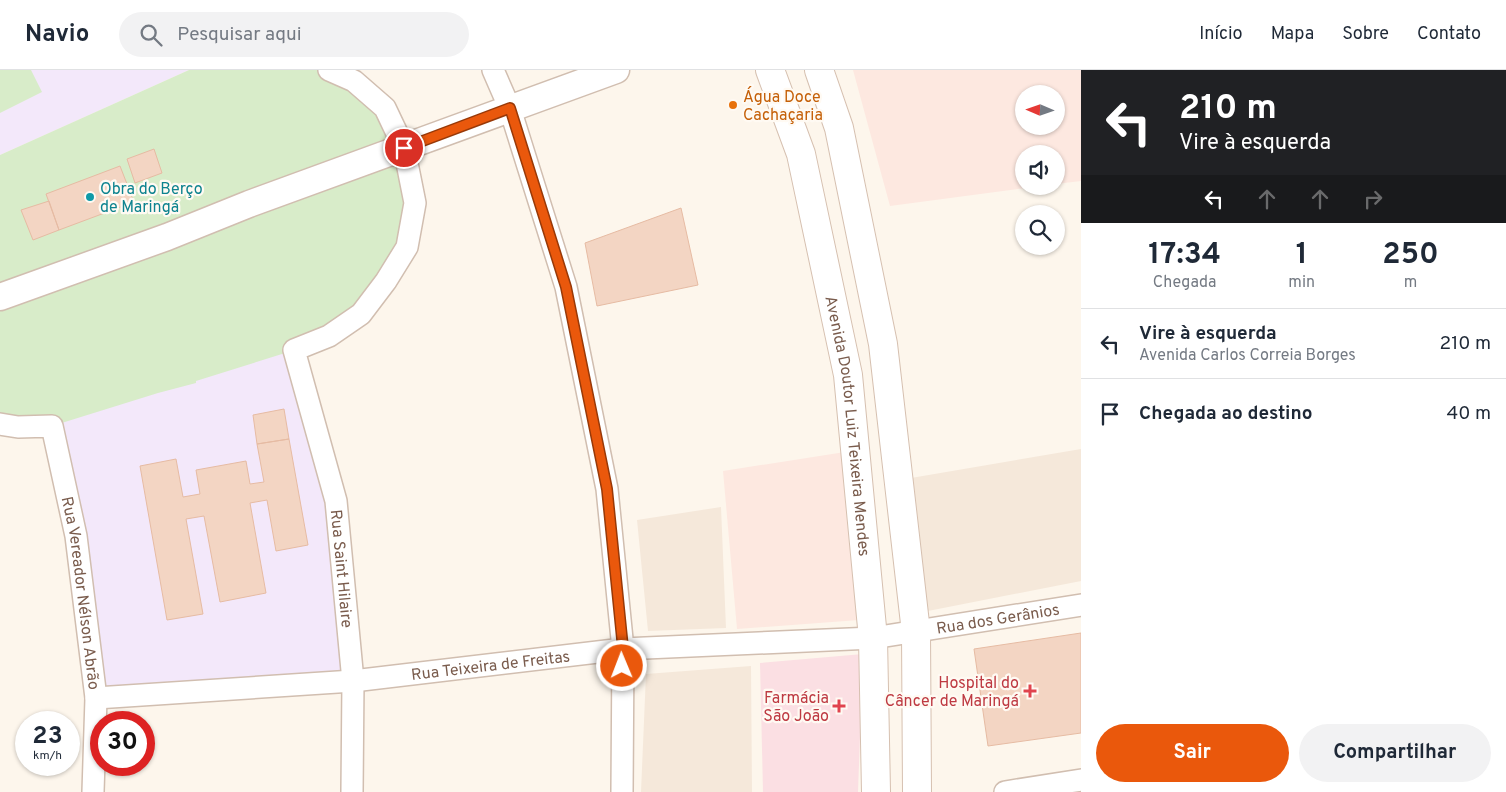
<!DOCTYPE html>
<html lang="pt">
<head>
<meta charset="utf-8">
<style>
	body { margin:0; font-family:Overpass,sans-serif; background:#f2f2f3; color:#1f2937; height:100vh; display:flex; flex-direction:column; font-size:19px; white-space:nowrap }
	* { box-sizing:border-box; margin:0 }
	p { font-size:16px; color:#747a83 }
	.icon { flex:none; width:28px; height:28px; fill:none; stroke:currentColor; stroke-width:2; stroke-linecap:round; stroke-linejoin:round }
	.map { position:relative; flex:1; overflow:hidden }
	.side { display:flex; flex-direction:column; background:#fff; width:425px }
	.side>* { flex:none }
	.top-card { background:#202124; color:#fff; overflow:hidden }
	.needle { width:32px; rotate:272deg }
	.controls { position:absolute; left:1015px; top:15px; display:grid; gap:10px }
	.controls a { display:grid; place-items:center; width:50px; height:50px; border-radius:50%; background:#fff; box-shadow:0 1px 4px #0004; font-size:25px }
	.speed { position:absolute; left:15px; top:641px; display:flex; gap:10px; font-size:25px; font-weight:700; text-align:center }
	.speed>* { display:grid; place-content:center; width:65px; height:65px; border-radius:50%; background:#fff; box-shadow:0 1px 4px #0004; line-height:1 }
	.speed small { font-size:12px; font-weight:400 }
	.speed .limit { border:8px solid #d22; background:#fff; color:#111 }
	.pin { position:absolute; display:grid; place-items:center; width:42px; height:42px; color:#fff; margin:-21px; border:2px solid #fff; border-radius:50%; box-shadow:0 1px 5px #0007 }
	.me { position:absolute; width:55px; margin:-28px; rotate:359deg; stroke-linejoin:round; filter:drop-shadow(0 0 4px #0008) }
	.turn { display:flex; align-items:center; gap:18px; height:105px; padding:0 15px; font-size:22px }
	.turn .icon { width:65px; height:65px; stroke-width:2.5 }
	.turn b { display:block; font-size:35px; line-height:42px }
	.lanes { display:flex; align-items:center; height:48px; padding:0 15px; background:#0003; justify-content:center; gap:25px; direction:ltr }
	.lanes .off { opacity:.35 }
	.eta { display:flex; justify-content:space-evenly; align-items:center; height:85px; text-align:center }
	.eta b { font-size:30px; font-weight:700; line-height:35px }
	.cta { display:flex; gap:10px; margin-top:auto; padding:10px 15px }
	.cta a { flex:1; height:58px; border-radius:30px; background:#ea580c; color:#fff; font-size:20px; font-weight:700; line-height:58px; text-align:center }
	.cta a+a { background:#f2f2f3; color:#1f2937 }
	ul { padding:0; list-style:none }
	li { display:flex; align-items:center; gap:15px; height:70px; padding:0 15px; border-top:1px solid #e0e1e3 }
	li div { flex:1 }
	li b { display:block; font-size:19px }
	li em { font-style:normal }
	header { display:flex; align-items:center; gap:30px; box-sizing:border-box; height:70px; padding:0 25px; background:#fff; border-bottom:1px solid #e0e1e3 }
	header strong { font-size:24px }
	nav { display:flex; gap:28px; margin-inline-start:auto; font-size:18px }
	.search { width:350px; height:45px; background:#f2f2f3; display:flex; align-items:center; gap:12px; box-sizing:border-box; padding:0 18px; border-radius:28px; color:#747a83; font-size:19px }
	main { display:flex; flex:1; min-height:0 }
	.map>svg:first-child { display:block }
	.residential { fill:#f5e8da }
	.commercial { fill:#fde8e0; fill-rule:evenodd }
	.education { fill:#f3e8fa }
	.medical { fill:#fbdfe3 }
	.green { fill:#d8ecc9 }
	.building { fill:#f3d5c3; stroke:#e6bba3 }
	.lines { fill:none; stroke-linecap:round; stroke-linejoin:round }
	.minor-casing { stroke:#d1beb0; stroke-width:24 }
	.tertiary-casing { stroke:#d1beb0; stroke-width:29 }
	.secondary-casing { stroke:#d6c0b0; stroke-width:30 }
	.minor { stroke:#fff; stroke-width:21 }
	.tertiary { stroke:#fff; stroke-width:26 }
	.secondary { stroke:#fff; stroke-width:28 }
	.route-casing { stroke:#983908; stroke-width:12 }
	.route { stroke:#ea580c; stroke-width:9 }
	.food-dot { fill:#e8710a; stroke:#fffaf3; stroke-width:2 }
	.culture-dot { fill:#0f9aa8; stroke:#fffaf3; stroke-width:2 }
	.health-dot { fill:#e0444e; stroke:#fffaf3; stroke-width:2 }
	.labels { text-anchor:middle; stroke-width:4.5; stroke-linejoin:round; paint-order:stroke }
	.food-label { font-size:16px; fill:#c56008; stroke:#fffaf3; text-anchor:start }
	.culture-label { font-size:16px; fill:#0d838f; stroke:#fffaf3; text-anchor:start }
	.street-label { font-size:16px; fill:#7a5c4d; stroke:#fffaf3 }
	.health-label { font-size:16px; fill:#be3a42; stroke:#fffaf3; text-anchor:end }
</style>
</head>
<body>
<header>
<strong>Navio</strong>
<div class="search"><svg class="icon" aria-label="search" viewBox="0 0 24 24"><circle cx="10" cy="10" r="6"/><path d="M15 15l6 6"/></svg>Pesquisar aqui</div>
<nav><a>Início</a><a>Mapa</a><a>Sobre</a><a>Contato</a></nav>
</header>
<main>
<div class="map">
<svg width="1081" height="722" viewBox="0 0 1081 722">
	<rect width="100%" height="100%" fill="#fdf6ec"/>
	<path class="residential" d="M1081,379V511L928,541L911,408Z
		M721,437L726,558L648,561L637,450Z
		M751,596L752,722H641L646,604Z"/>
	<path class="commercial" d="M853,0H1081V111L1056,114V84H1024V116H1040L890,136ZM1024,24H1056V56H1024Z
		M845,382L859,550L737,559L723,401Z"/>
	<path class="education" d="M0,0H189L0,85Z
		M254,132L336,431L353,611L96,628L52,356Z"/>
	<path class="medical" d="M863,584L858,722H763L760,593Z"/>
	<path class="green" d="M0,0H31L42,22L0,43Z
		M189,0H329L354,11L404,78L407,177L361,244L298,279L196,311V313L158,323L52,356L0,354V85Z"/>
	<path class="building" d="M154,79L162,103L135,113L127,89Z
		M120,96L134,132L59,160L46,124Z
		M49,131L59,160L33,170L21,140Z
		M681,138L698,215L597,236L585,173Z
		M284,339L289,369L257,374L253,345Z
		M289,369L308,475L276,481L267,430L250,433L266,523L220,532L204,446L186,449L203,544L167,550L140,396L176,389L183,427L200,424L196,400L246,391L250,414L264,412L257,374Z
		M1081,563V663L988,676L974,579Z"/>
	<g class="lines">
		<defs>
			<g id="minor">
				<path id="s1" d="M329,0L354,11L385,38L404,78L415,133L407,177L386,211L361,244L329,266L294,280L336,431L353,611L352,722"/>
				<path d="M493,0L510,39L566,217L607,419L623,579L622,722"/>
				<path id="s2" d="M0,354L18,357L52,356L76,466L96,628L93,722"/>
				<path id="s3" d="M96,628L353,611L623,579L873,568L1081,535"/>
				<path d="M1005,722L1081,710"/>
			</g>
			<path id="tertiary" d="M0,227L167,167L249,134L616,0"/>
			<g id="secondary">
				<path id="s4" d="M770,0L801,84L848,305L873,568L876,722"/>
				<path d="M819,0L839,58L883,274L916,562L917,722"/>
			</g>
		</defs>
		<use href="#minor" class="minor-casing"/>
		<use href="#tertiary" class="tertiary-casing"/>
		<use href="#secondary" class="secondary-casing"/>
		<use href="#minor" class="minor"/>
		<use href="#tertiary" class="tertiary"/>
		<use href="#secondary" class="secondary"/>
	</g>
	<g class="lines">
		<defs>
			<path id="route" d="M404,78L510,38L566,217L607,419L623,578L622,596"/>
		</defs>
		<use href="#route" class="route-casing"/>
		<use href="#route" class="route"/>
	</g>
	<circle class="food-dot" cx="733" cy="35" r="5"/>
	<circle class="culture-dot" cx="90" cy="127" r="5"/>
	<g class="health-dot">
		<path d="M1027.5 613.5h5v5h5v5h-5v5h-5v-5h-5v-5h5z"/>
		<path d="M836.5 628.5h5v5h5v5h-5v5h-5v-5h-5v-5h5z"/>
	</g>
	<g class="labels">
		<g class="food-label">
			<text x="743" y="32">Água Doce<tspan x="743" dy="18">Cachaçaria</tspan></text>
		</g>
		<g class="culture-label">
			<text x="100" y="124">Obra do Berço<tspan x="100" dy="18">de Maringá</tspan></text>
		</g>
		<g class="street-label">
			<text dy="6" stroke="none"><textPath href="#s4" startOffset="366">Avenida Doutor Luiz Teixeira Mendes</textPath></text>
			<text dy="6" stroke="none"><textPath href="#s1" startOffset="596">Rua Saint Hilaire</textPath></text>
			<text dy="6" stroke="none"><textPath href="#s2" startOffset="222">Rua Vereador Nélson Abrão</textPath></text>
			<text dy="6" stroke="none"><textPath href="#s3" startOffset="906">Rua dos Gerânios</textPath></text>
			<text dy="6" stroke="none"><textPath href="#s3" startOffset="396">Rua Teixeira de Freitas</textPath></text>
		</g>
		<g class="health-label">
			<text x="1019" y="618">Hospital do<tspan x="1019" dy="18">Câncer de Maringá</tspan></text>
			<text x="829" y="633">Farmácia<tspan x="829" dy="18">São João</tspan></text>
		</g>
	</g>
</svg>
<div class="controls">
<a><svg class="needle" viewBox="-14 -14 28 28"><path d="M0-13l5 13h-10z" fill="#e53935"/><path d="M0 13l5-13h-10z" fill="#747a83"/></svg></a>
<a><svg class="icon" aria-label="sound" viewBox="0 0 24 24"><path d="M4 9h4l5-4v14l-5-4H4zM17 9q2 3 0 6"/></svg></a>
<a><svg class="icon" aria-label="search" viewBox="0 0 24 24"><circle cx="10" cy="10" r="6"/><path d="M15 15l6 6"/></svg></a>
</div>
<div class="speed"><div>23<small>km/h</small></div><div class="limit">30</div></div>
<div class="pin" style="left:404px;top:78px;background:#d93025"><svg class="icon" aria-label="arrive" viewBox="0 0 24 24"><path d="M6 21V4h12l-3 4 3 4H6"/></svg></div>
<svg class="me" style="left:622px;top:596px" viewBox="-20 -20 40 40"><circle r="17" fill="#ea580c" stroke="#fff" stroke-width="3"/><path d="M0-11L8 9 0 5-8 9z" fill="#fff"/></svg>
</div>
<section class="side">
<div class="top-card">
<div class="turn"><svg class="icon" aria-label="left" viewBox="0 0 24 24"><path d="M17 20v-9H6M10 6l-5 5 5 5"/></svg><div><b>210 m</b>Vire à esquerda</div></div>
<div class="lanes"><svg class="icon" aria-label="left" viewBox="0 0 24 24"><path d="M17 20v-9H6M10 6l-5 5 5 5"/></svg><svg class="icon off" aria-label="ahead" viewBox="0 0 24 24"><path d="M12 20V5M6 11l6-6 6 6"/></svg><svg class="icon off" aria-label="ahead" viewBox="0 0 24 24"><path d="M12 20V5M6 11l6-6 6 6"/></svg><svg class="icon off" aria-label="right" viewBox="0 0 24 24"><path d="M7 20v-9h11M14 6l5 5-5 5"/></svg></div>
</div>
<div class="eta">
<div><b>17:34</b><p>Chegada</p></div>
<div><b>1</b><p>min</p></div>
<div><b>250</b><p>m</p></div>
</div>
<ul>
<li><svg class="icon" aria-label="left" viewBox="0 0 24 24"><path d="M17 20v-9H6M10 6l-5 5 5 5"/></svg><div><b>Vire à esquerda</b><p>Avenida Carlos Correia Borges</p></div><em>210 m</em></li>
<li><svg class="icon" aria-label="arrive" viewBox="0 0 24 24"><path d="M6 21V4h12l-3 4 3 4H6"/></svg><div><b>Chegada ao destino</b></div><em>40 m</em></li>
</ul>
<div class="cta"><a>Sair</a><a>Compartilhar</a></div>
</section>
</main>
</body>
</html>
